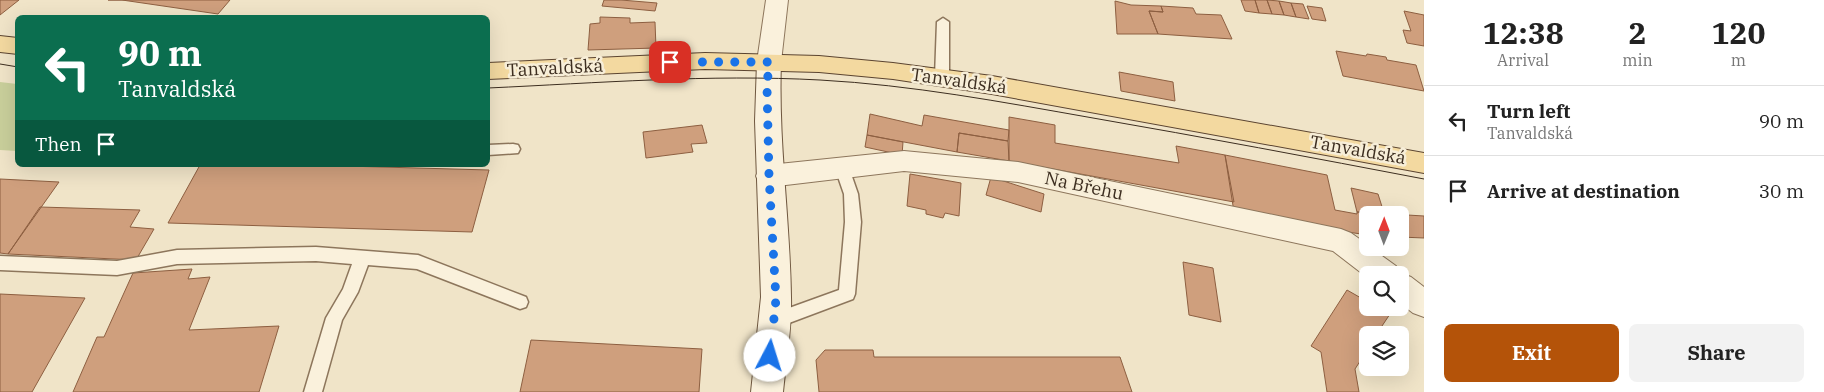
<!DOCTYPE html>
<html lang="en">
<head>
<meta charset="utf-8">
<style>
	body { margin:0; font-family:"IBM Plex Serif",serif; background:#f2f2f2; color:#222; height:100vh; display:flex; flex-direction:column; font-size:19px; white-space:nowrap }
	* { box-sizing:border-box; margin:0 }
	p { font-size:16px; color:#767676 }
	.icon { flex:none; width:28px; height:28px; fill:none; stroke:currentColor; stroke-width:2; stroke-linecap:round; stroke-linejoin:round }
	.map { position:relative; flex:1; overflow:hidden }
	.panel { display:flex; flex-direction:column; background:#fff; width:400px }
	.panel>* { flex:none }
	.hud { position:absolute; left:15px; top:15px; width:475px; height:152px; border-radius:8px; box-shadow:0 5px 20px #0002; background:#0b6e4f; color:#fff; overflow:hidden }
	.needle { width:32px; rotate:1deg }
	.buttons { position:absolute; left:1359px; top:206px; display:grid; gap:10px }
	.buttons a { display:grid; place-items:center; width:50px; height:50px; border-radius:8px; background:#fff; box-shadow:0 5px 20px #0002; font-size:25px }
	.pin { position:absolute; display:grid; place-items:center; width:42px; height:42px; color:#fff; margin:-21px; border-radius:10px; box-shadow:0 2px 8px #0006 }
	.me { position:absolute; width:55px; margin:-28px; rotate:5deg; stroke-linejoin:round; filter:drop-shadow(0 0 4px #0008) }
	.turn { display:flex; align-items:center; gap:18px; height:105px; padding:0 20px; font-size:22px }
	.turn .icon { width:65px; height:65px; stroke-width:2.5 }
	.turn b { display:block; font-size:35px; line-height:42px }
	.then { display:flex; align-items:center; height:48px; padding:0 20px; background:#0003; gap:10px; font-size:19px }
	.eta { display:flex; justify-content:space-evenly; align-items:center; height:85px; text-align:center }
	.eta b { font-size:30px; font-weight:800; line-height:35px }
	.primary-button { display:flex; gap:10px; margin-top:auto; padding:10px 20px }
	.primary-button a { flex:1; height:58px; border-radius:8px; background:#b45309; color:#fff; font-size:20px; font-weight:800; line-height:58px; text-align:center }
	.primary-button a+a { background:#f2f2f2; color:#222 }
	ul { padding:0; list-style:none }
	li { display:flex; align-items:center; gap:15px; height:70px; padding:0 20px; border-top:1px solid #e0e0e0 }
	li div { flex:1 }
	li b { display:block; font-size:19px }
	li em { font-style:normal }
	main { display:flex; flex:1; min-height:0 }
	.map>svg:first-child { display:block }
	.green { fill:#c9cf9b }
	.building { fill:#cf9f7d; stroke:#8d5f41 }
	.lines { fill:none; stroke-linecap:round; stroke-linejoin:round }
	.lane-casing { stroke:#8d765c; stroke-width:3 }
	.street-casing { stroke:#8d765c; stroke-width:2 }
	.secondary-casing { stroke:#6f573f; stroke-width:2 }
	.primary-casing { stroke:#5b4430; stroke-width:2 }
	.lane { fill:#faf1dc; fill-rule:evenodd }
	.street { fill:#faf1dc; fill-rule:evenodd }
	.secondary { fill:#faf1dc; fill-rule:evenodd }
	.primary { fill:#f3d9a0; fill-rule:evenodd }
	.tram { stroke:#3d2e20; stroke-width:1 }
	.route { stroke:#1a73e8; stroke-width:9; stroke-dasharray:0 16.2 }
	.labels { text-anchor:middle; stroke-width:5; stroke-linejoin:round; paint-order:stroke }
	.street-label { font-size:18px; fill:#3d2e20; stroke:#f7eed8 }
</style>
</head>
<body>
<main>
<div class="map">
<svg width="1424" height="392" viewBox="0 0 1424 392">
	<rect width="100%" height="100%" fill="#f0e4c8"/>
	<path class="green" d="M0,82L17,84V151L0,150Z"/>
	<path class="building" d="M0,0H19L0,15Z
		M108,0H230L218,14L122,0Z
		M604,0H621L657,3L655,11L602,6Z
		M1241,0H1255L1259,13L1245,11Z
		M1255,0H1267L1272,14L1259,13Z
		M1267,0L1279,1L1284,15L1272,14Z
		M1115,1L1131,5L1161,6L1163,12L1149,11L1158,34H1117Z
		M1279,1L1291,3L1296,17L1284,15Z
		M1291,3L1303,4L1309,19L1296,17Z
		M1161,6L1193,8L1196,14L1221,15L1232,39L1158,34L1149,11L1163,12Z
		M1307,6L1322,8L1326,21L1312,19Z
		M1404,11L1424,15V46L1407,43L1403,30L1411,31Z
		M600,17L630,18V23L655,22L656,48L588,50L590,24L600,23Z
		M1336,51L1366,56L1367,54L1386,57L1387,60L1416,65L1424,91L1343,76Z
		M1119,72L1173,82L1175,101L1121,91Z
		M870,114L922,126L924,115L1009,130L1008,141L959,133L957,152L867,135Z
		M1009,117L1055,125V143L1179,163L1176,146L1225,155L1234,202L1009,161Z
		M702,125L707,143L691,144L693,152L646,158L643,132Z
		M959,133L1008,141L1009,161L957,152Z
		M867,135L903,142L902,155L865,147Z
		M1225,155L1327,175L1335,210L1357,214V212L1424,216V238L1400,237V215H1368V235L1313,227L1234,212Z
		M200,165H309L489,170L472,232L168,223Z
		M910,174L961,183L959,216L945,213L943,218L926,214V210L907,206Z
		M991,177L1044,194L1041,212L986,195Z
		M0,179L59,182L8,254L0,253Z
		M1351,188L1378,194L1384,213L1357,212Z
		M40,207L140,210L130,227L154,229L136,260L8,254Z
		M1183,262L1213,268L1221,322L1189,315Z
		M192,269L188,279L210,277L189,330L279,326L259,392H73L97,337H104L133,273Z
		M1347,290L1368,302V308H1378L1390,314L1376,335H1368V349L1355,369L1359,392H1327L1321,352L1311,346Z
		M0,294L85,298L32,392H0Z
		M531,340L702,349L699,392H520Z
		M825,350H873L874,357H1120L1132,392H819L816,360Z"/>
	<g class="lines">
		<defs>
			<path id="lane" d="M943,18L949,22V77L947,80H937L935,77L937,22Z
				M513,144L518,145L520,149L518,153L488,155V145Z
				M842,162L847,164L849,168L858,194L861,222L855,294L853,299L773,329L767,326L765,321L767,316L839,290L845,222L844,194L835,168L837,164Z
				M316,247L418,255L526,297L528,302L526,307L520,309L417,269L368,265L358,292L342,320L322,392H304L326,318L343,289L352,264L316,261L177,264L117,275L0,270V256L117,261L177,250Z"/>
			<path id="street" d="M766,0H788L781,62L777,68L769,70L761,68L757,62Z
				M904,151L1018,162L1341,229L1351,233L1368,245V248H1371L1396,266L1400,273L1411,277L1424,287V317L1413,313L1400,303V275H1368V278L1333,251L1018,182L904,171L769,187L759,183L756,176L759,169L769,165Z"/>
			<path id="secondary" d="M769,54L777,56L781,62C778,141 790,219 791,297C792,329 786,361 783,392H751L761,297L755,121L757,62L761,56Z"/>
			<path id="primary" d="M0,36L18,38V54L0,52Z
				M705,53L819,56L893,63L992,76L1424,153V173L992,94L893,79L819,72L705,69L488,79V63Z"/>
		</defs>
		<use href="#lane" class="lane-casing"/>
		<use href="#street" class="street-casing"/>
		<use href="#secondary" class="secondary-casing"/>
		<use href="#primary" class="primary-casing"/>
		<use href="#lane" class="lane"/>
		<use href="#street" class="street"/>
		<use href="#secondary" class="secondary"/>
		<use href="#primary" class="primary"/>
		<path class="tram" d="M0,64L18,67
			M488,88C598,83 709,74 820,80C912,85 1002,102 1093,118C1203,137 1314,158 1424,179"/>
	</g>
	<g class="lines">
		<path class="route" d="M670,62H769L767,87L769,176L776,299L770,356"/>
	</g>
	<g class="labels">
		<g class="street-label">
			<text transform="translate(555 68) rotate(-3)" y="6">Tanvaldská</text>
			<text transform="translate(959 81) rotate(8)" y="6">Tanvaldská</text>
			<text transform="translate(1358 150) rotate(10)" y="6">Tanvaldská</text>
			<text transform="translate(1084 186) rotate(12)" y="6">Na Břehu</text>
		</g>
	</g>
</svg>
<div class="buttons">
<a><svg class="needle" viewBox="-14 -14 28 28"><path d="M0-13l5 13h-10z" fill="#e53935"/><path d="M0 13l5-13h-10z" fill="#767676"/></svg></a>
<a><svg class="icon" aria-label="search" viewBox="0 0 24 24"><circle cx="10" cy="10" r="6"/><path d="M15 15l6 6"/></svg></a>
<a><svg class="icon" aria-label="layers" viewBox="0 0 24 24"><path d="M12 4l9 5-9 5-9-5zM3 14l9 5 9-5"/></svg></a>
</div>
<div class="pin" style="left:670px;top:62px;background:#d93025"><svg class="icon" aria-label="arrive" viewBox="0 0 24 24"><path d="M6 21V4h12l-3 4 3 4H6"/></svg></div>
<svg class="me" style="left:770px;top:356px" viewBox="-20 -20 40 40"><circle r="19" fill="#fff"/><path d="M0-13L10 11 0 6-10 11z" fill="#1a73e8"/></svg>
<div class="hud">
<div class="turn"><svg class="icon" aria-label="left" viewBox="0 0 24 24"><path d="M17 20v-9H6M10 6l-5 5 5 5"/></svg><div><b>90 m</b>Tanvaldská</div></div>
<div class="then">Then<svg class="icon" aria-label="arrive" viewBox="0 0 24 24"><path d="M6 21V4h12l-3 4 3 4H6"/></svg></div>
</div>
</div>
<section class="panel">
<div class="eta">
<div><b>12:38</b><p>Arrival</p></div>
<div><b>2</b><p>min</p></div>
<div><b>120</b><p>m</p></div>
</div>
<ul>
<li><svg class="icon" aria-label="left" viewBox="0 0 24 24"><path d="M17 20v-9H6M10 6l-5 5 5 5"/></svg><div><b>Turn left</b><p>Tanvaldská</p></div><em>90 m</em></li>
<li><svg class="icon" aria-label="arrive" viewBox="0 0 24 24"><path d="M6 21V4h12l-3 4 3 4H6"/></svg><div><b>Arrive at destination</b></div><em>30 m</em></li>
</ul>
<div class="primary-button"><a>Exit</a><a>Share</a></div>
</section>
</main>
</body>
</html>
